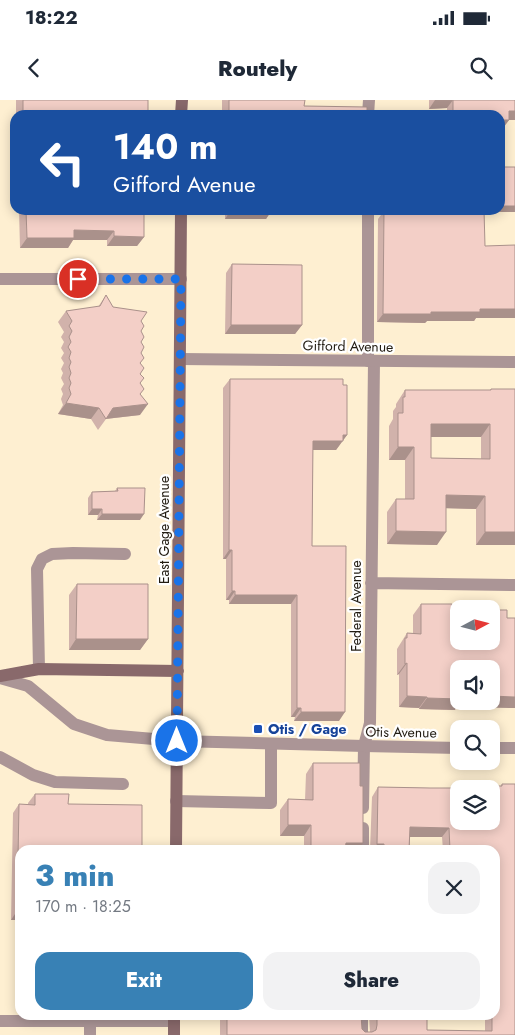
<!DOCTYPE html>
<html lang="en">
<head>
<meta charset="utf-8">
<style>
	body { margin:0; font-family:Jost,sans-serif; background:#f2f2f3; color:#1f2937; height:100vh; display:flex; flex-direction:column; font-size:19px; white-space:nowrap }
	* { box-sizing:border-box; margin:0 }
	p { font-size:16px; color:#747a83 }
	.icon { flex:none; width:28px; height:28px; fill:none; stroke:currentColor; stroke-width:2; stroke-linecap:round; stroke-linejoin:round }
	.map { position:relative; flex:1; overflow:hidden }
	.sheet { position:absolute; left:15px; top:745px; width:485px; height:175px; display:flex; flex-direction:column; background:#fff; border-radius:15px; box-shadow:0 2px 12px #0003 }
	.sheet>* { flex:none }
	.hud { position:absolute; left:10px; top:10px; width:495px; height:105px; border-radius:15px; box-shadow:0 2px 12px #0003; background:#1a4fa0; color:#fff; overflow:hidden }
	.needle { width:32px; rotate:83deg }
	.fabs { position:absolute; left:450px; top:500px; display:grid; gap:10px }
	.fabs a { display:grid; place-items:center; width:50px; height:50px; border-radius:10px; background:#fff; box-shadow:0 2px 12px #0003; font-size:25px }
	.pin { position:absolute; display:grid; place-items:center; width:42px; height:42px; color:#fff; margin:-21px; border:2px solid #fff; border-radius:50%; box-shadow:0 1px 5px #0007 }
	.me { position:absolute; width:55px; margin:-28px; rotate:0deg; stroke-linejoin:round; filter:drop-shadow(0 0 4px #0008) }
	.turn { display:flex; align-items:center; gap:18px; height:105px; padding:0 20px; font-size:22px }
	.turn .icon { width:65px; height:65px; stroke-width:2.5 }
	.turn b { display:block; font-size:35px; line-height:42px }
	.round { display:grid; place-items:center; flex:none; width:52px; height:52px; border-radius:15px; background:#f2f2f3 }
	.headline { display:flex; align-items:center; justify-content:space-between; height:85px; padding:0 20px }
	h1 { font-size:30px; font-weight:800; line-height:38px; color:#3881b5 }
	.cta { display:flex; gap:10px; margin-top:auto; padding:10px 20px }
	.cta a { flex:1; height:58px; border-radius:15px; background:#3881b5; color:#fff; font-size:20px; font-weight:800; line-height:58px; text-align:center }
	.cta a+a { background:#f2f2f3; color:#1f2937 }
	.status { display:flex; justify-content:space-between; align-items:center; height:35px; padding:0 25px; background:#fff; direction:ltr }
	.status svg { height:14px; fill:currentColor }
	header { display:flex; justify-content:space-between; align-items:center; height:65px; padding:0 20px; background:#fff; font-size:22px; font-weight:800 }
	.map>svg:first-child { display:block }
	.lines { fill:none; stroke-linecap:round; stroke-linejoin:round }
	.service { stroke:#ab9596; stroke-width:12 }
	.minor { stroke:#ab9596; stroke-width:12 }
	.tertiary { stroke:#ab9596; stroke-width:12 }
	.secondary { stroke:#89696b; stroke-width:12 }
	.wall { fill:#d1b2ab; fill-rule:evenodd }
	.shaded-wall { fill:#aa918b }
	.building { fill:#f3cfc7; stroke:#aa918b; fill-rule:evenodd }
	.route { stroke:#1a73e8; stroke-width:9; stroke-dasharray:0 16.2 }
	.transit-dot { fill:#1a4fb4; stroke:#fff; stroke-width:2 }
	.labels { text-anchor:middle; stroke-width:4.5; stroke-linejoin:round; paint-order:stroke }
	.street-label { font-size:14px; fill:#221c12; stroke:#fff }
	.transit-label { font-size:14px; font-weight:bold; fill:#164399; stroke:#fff; text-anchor:start }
</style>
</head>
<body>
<div class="status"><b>18:22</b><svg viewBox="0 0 49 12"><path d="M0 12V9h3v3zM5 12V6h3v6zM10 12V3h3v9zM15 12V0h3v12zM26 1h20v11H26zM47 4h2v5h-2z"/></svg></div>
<header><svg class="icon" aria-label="back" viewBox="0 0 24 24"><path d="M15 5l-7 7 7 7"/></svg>Routely<svg class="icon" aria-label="search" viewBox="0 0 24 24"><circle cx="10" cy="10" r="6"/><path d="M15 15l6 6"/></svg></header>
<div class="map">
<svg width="515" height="935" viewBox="0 0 515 935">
	<rect width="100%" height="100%" fill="#feefd1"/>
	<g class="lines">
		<path class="service" d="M368,15L369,0
			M368,261V110
			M371,483L515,485
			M39,569L37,469L42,459L52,454L73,453L125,454
			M0,657L33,675L55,682L123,684
			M176,701L271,703V644
			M363,708L364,646L370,623L374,261
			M363,750V728
			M90,935V921
			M362,935V915"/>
		<path class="minor" d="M0,179H181
			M0,921H174"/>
		<path class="tertiary" d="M180,259L515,262
			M0,578L28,586L74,624L107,635L177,641L364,646L459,648
			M491,648H515"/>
		<path class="secondary" d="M181,15L182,0
			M0,576L39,569L178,571
			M176,750L181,110
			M174,935V915"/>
	</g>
	<path class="wall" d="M16,0H148V15H16Z
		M222,0H305L304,6L367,15H222Z
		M429,0H515V20H509L503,28V60L500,64V15H447V8L429,9Z
		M515,67V112H484L476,218L474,221H427L425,223L377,222L378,119L384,111H450L451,110H500Z
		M19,110H144V137L137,146H107V140H73L68,148H20Z
		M225,110H272L266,119H225Z
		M232,164L302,225L295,234H225L226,173Z
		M106,195L113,207L141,221L140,315L106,319L98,330L91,319L58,314L63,305L61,299L63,294L61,289L64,284L61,278L63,273L61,269L64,263L61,258L64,253L61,248L64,242L61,237L64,232L58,222L66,211L98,207Z
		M230,279L343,285L347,335L336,350H313L312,446L339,621H294L295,617H291V504H229V500H226V459H223V288Z
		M491,289H515V445H476V409L446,408L437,445L387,444V412L396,399H405V360H389V326L393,319V311L396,307V304L405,290H490ZM431,337H481V359L431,358Z
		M117,388L140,420H97L98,415H88V398L92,392L115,391Z
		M77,484L148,539L140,550H69V495Z
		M421,504L456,607L455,610L419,609V608L399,607V574L397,575V549L407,533H413V515Z
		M313,663L358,750H304V736H280V710L288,699L305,700L306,674Z
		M502,684L515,935H220V918L223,915H361L362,929L365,932H370L369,915H427V930L485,931V915H495V750H443L442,737H410L409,750H370L372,697L378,687L430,688H486L487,686H501Z
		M35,694H69L20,820H11L13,713L19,704L28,705V703Z"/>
	<path class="shaded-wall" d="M435,0H453L447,8L429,9Z
		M509,11H515V20H509L503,28L500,24Z
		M500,106H515V112H482L483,110H500Z
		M231,110H272L266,119H225Z
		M74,130L114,131L107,140H73L68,148H20L27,138Z
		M114,136L144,137L137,146H107Z
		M480,209H515V218H476L474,221H427L425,223L377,222L383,214Z
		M231,225H302L295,234H225Z
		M66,303L99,308L91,319L58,314Z
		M148,304L140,315L105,319L113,308Z
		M431,324H490L481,337H422Z
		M343,335H347L336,350H306L313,341Z
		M398,347H414L405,360H389Z
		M446,395L485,396L476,409L437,408Z
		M92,409H102L98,415H88Z
		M102,414H144L140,420H97Z
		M396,431L446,432L437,445L387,444Z
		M485,432H515V445H476Z
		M229,450H232L226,459H223Z
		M232,491H235L229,500H226Z
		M235,495H297L291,504H229Z
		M76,539H148L140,550H69Z
		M407,563L399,574L397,575L405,564Z
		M407,596L427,597L419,608L399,607Z
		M491,596L515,597V608L456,607L455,610L419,609L427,598L459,599V601H491Z
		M297,608H301L295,617H291Z
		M301,612H345L339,621H294Z
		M288,725H311L304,736H280Z
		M410,727L449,728L442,737H403Z
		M346,743H363L358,750H340Z
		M377,744H384L379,750H373Z
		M17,811H20V820H11Z"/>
	<path class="building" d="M23,0H148V15H23Z
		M229,0H305L304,6L367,7V15H228L229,12Z
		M453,0H515V11H509V20H503V60L500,59V15H453Z
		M500,67H515V106H500Z
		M26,110H144V137L114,136V131L74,130V138H27Z
		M456,110H484L485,146L515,145V209H480V212H431V214H383L384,111H456Z
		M232,164L302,165V225H231Z
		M106,195L113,207L147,212L141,221L144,226L141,231L144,237L141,242L144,247L141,253L144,258L140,263L144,268L140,274L144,278L140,283L144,289L140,294L148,304L113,308L106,319L99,308L66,303L71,294L69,288L71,283L69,278L71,273L69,267L71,262L69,258L71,252L68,247L71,242L69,237L72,231L69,226L72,221L66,211L100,206Z
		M230,279H343V285H347V335H343V341H313L312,446H346L345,612H301V608H297V495H235V491H232V450H229Z
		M491,289H515V432H485V396L446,395V432L396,431V399H414V347H398V313H403V297H405V290H491ZM431,324H490V359L431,358Z
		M117,388H145L144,414H102V409H92V392L118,391Z
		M77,484H148V539H76Z
		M421,504H452V507H455V509H459V541H491V510H507V518H515V597L491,596V569H459V599L427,598V597L407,596V563L405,564V538H407V533L421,534Z
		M313,663H360V686H363V743H346L345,750H311V725H288V699L313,700Z
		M502,684H515V935H227V915H361L362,929L365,932H372L376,930L377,925V915H427V930L492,931V915H495V750H450L449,728L410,727L409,750H384V744H377L378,687L430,688H487V686H502ZM459,689H491V721H459Z
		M35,694H69L68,704L142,705V750H20V811H17L19,704L35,705Z"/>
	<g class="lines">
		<path class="route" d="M78,179H181L177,641"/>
	</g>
	<rect class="transit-dot" x="253" y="624" width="10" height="10" rx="2.5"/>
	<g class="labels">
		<g class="street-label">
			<text transform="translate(348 246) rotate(1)" y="5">Gifford Avenue</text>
			<text transform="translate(164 430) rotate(-90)" y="5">East Gage Avenue</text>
			<text transform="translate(356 506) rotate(-90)" y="5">Federal Avenue</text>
			<text transform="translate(401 632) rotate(1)" y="5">Otis Avenue</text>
		</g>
		<g class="transit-label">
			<text x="268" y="634">Otis / Gage</text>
		</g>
	</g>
</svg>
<div class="fabs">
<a><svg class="needle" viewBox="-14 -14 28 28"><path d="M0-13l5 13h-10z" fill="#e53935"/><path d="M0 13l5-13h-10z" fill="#747a83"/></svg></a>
<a><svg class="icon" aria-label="sound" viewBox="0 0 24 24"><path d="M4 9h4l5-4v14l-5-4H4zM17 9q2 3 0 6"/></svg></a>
<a><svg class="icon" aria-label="search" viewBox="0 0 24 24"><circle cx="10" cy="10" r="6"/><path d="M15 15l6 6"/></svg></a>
<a><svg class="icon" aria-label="layers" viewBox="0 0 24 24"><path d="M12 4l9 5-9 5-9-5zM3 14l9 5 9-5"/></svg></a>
</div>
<div class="pin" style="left:78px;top:179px;background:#d93025"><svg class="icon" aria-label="arrive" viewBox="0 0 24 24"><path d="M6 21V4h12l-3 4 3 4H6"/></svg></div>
<svg class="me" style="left:177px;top:641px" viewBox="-20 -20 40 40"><circle r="17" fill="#1a73e8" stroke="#fff" stroke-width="3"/><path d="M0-11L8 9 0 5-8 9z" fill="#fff"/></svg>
<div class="hud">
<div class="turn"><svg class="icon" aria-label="left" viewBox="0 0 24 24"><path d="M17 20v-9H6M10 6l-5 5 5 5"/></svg><div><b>140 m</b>Gifford Avenue</div></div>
</div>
<section class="sheet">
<div class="headline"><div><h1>3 min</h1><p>170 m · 18:25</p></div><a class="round"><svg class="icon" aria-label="close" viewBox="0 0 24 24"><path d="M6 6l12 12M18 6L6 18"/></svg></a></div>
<div class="cta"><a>Exit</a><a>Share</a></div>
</section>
</div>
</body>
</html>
